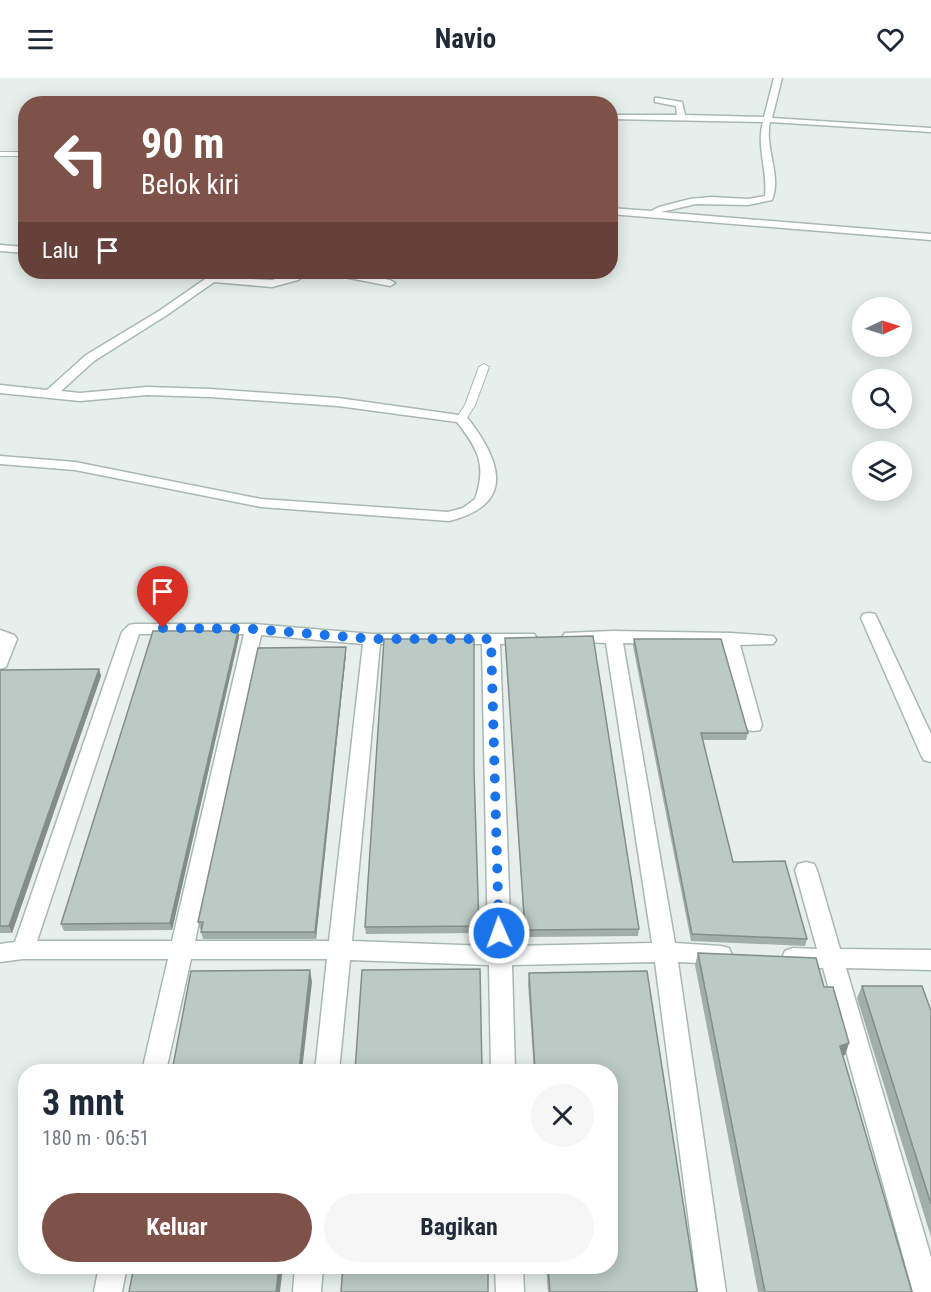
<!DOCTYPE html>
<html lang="id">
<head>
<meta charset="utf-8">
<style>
	body { margin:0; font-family:"Roboto Condensed",sans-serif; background:#f6f6f7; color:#1f2937; height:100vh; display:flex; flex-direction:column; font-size:22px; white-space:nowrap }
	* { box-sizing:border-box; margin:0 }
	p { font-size:20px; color:#747a83 }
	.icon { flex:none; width:33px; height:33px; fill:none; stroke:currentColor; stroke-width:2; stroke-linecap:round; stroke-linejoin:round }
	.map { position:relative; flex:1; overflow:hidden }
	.details { position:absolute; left:18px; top:986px; width:600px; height:210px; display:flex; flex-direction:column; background:#fff; border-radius:24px; box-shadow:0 3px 15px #0003 }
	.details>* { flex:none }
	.banner { position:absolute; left:18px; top:18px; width:600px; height:183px; border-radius:24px; box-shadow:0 3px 15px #0003; background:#7f5249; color:#fff; overflow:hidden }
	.needle { width:39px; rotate:86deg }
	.fabs { position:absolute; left:852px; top:219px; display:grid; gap:12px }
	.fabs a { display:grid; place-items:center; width:60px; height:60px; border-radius:50%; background:#fff; box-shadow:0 3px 15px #0003; font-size:30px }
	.pin { position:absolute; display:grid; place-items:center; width:51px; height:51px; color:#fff; margin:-62px -26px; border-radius:50% 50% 50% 0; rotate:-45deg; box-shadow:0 0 6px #0007 }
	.pin .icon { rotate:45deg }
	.me { position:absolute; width:66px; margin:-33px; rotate:358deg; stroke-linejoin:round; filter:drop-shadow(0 0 4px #0008) }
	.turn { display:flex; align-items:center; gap:21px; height:126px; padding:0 24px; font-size:27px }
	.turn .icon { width:78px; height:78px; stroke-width:2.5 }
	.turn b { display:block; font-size:42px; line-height:51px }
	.then { display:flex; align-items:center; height:57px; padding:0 24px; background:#0003; gap:12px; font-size:22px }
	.round { display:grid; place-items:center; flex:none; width:63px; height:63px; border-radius:32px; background:#f6f6f7 }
	.overview { display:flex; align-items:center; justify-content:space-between; height:102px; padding:0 24px }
	h1 { font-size:36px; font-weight:700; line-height:45px }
	.cta { display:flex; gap:12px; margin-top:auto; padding:12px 24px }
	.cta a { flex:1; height:69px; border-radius:36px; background:#7f5249; color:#fff; font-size:24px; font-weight:700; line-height:69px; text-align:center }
	.cta a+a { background:#f6f6f7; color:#1f2937 }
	header { display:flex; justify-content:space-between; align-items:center; height:78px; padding:0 24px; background:#fff; font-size:27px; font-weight:700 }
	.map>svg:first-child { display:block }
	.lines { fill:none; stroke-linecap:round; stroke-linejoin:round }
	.service-casing { stroke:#a8b8b2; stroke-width:2 }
	.minor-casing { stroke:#a8b8b2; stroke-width:3 }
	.service { fill:#fff; fill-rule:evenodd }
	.minor { fill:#fff; fill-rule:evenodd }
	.wall { fill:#a1aea9 }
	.shaded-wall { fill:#838d89 }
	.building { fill:#bbcac4; stroke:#838d89; stroke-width:1.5 }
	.route { stroke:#1a73e8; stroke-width:10; stroke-dasharray:0 18 }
</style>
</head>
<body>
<header><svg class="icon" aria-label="menu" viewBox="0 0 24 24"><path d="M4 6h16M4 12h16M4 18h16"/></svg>Navio<svg class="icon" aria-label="heart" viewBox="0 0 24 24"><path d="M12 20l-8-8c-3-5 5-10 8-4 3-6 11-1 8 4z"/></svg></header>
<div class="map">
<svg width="931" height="1214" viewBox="0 0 931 1214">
	<rect width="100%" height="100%" fill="#e6efeb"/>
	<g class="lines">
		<defs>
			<path id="service" d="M0,74H26V78H0Z
				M484,286L489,289L475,327L465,343H457L456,341L465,327L479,289Z"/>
			<path id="minor" d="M774,0H782L772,40L931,50V54L770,44C764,70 782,97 772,122L748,127L696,126L661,134L931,156V162L610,136V130L651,133L659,129L690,121L711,119L748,121L765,118C768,94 756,68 763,44L610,41V37H677L676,28L655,24V20H658L682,24L685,37L764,39Z
				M0,167L26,169V175L0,173Z
				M298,194H310L298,202L272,209L214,204L167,237L94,283L61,313L80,315L147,309L210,311L338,320L466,338C500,381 518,426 449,443L261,429L75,392L0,386V378L75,384L261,421L448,434L463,430L475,421C487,387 478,371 457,344L338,328L210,319L147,317L80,323L0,315V307L47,312L86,277L159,233L208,199L272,202Z
				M329,194H348L390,202L395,205L390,208L334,197Z
				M869,535L875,536L877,540L931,656V684L924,682L921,677L861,540L863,536Z
				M135,546H254L372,556H534L537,560L534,564L500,566L511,868L652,865L606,565L565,563L562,559L565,555L613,553L730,555L773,558L776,562L773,566L740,567L762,647L760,652L753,653L746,652L744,647L723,567L623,565L675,865L721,868L729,870L732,877L729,884L721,886L678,884L726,1214H698L655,884L512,887L515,993H491L489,887L350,882L339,993H315L327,881H191L166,993H142L168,881H23L0,884V866L15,864L122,554L129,547ZM139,556H244L172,863H37ZM261,557L363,566L329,863H195ZM380,566H482L488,868L352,863Z
				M0,552L14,557L17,561L6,589L0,591Z
				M806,784L814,786L817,792L840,871L931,872V892L846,890L931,1179V1214H913L823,890H793L785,887L782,880L785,873L793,870L817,871L795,792L798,786Z
				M99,1188H127L122,1214H94Z
				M295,1188H323L321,1214H293Z
				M495,1188H523L524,1214H496Z"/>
		</defs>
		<use href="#service" class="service-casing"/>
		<use href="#minor" class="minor-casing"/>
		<use href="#service" class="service"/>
		<use href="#minor" class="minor"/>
	</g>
	<path class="wall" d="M238,553L239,559L172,852L64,853L61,846Z
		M505,560L639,851L638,858L525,859Z
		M634,561L748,655L746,662H702L733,784L807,861L805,868L691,863L633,568Z
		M346,569V576L316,861H203L201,854L202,851H200L198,844Z
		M99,591L101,598L12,855H0V592Z
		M474,693L479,855L366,856L365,849Z
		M698,875L824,909L849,965L845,977H842L912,1214H758L695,887Z
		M647,893L697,1214H548L546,1188H610V993H534L528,906L529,895Z
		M862,908L931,933V1159L857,920Z"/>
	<path class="shaded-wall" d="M238,553L239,559L172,852L170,845Z
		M346,569V576L316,861L315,854Z
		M99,591L101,598L12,855L9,848Z
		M310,892L312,904L302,993H299Z
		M849,965L845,977L835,979L840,968Z
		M279,1188H283L280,1214H276Z"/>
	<path class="building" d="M153,553H238L170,845L61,846Z
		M593,558L639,851L525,852L505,560Z
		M384,561H474V693L479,848L365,849Z
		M634,561H721L748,655H701L733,784L785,783L807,861L692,856Z
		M346,569L315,854H201L203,844H198L258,570Z
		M99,591L9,848H0V592Z
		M698,875L816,880L824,909H833L849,965L840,968L912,1214H765Z
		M480,891L482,993H355L362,892Z
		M310,892L299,993H172L191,893Z
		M647,893L697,1214H550L548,1188H610V993H535L529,895Z
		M862,908H922L931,933V1126Z
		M134,1188H279L276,1214H129Z
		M343,1188H488V1214H341Z"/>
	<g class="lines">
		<path class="route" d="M163,550L254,551L372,561H491L499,855"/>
	</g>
</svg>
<div class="fabs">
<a><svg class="needle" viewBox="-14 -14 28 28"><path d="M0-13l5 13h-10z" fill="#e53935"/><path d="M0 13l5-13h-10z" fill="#747a83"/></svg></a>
<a><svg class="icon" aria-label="search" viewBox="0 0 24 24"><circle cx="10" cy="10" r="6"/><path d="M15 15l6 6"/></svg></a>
<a><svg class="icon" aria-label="layers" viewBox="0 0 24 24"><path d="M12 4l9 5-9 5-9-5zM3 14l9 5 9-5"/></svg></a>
</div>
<div class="pin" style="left:163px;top:550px;background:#d93025"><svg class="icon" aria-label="arrive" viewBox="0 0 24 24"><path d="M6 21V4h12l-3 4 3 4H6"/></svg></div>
<svg class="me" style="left:499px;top:855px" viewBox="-20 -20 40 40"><circle r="17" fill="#1a73e8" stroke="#fff" stroke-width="3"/><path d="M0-11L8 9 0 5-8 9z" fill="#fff"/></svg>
<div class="banner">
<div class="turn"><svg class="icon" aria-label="left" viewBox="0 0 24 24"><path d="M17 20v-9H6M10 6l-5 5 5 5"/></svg><div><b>90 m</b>Belok kiri</div></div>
<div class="then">Lalu<svg class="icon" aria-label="arrive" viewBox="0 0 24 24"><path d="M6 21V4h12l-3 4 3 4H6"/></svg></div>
</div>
<section class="details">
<div class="overview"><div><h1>3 mnt</h1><p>180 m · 06:51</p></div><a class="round"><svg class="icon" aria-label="close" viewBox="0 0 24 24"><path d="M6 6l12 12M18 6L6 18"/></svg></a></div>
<div class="cta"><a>Keluar</a><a>Bagikan</a></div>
</section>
</div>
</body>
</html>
